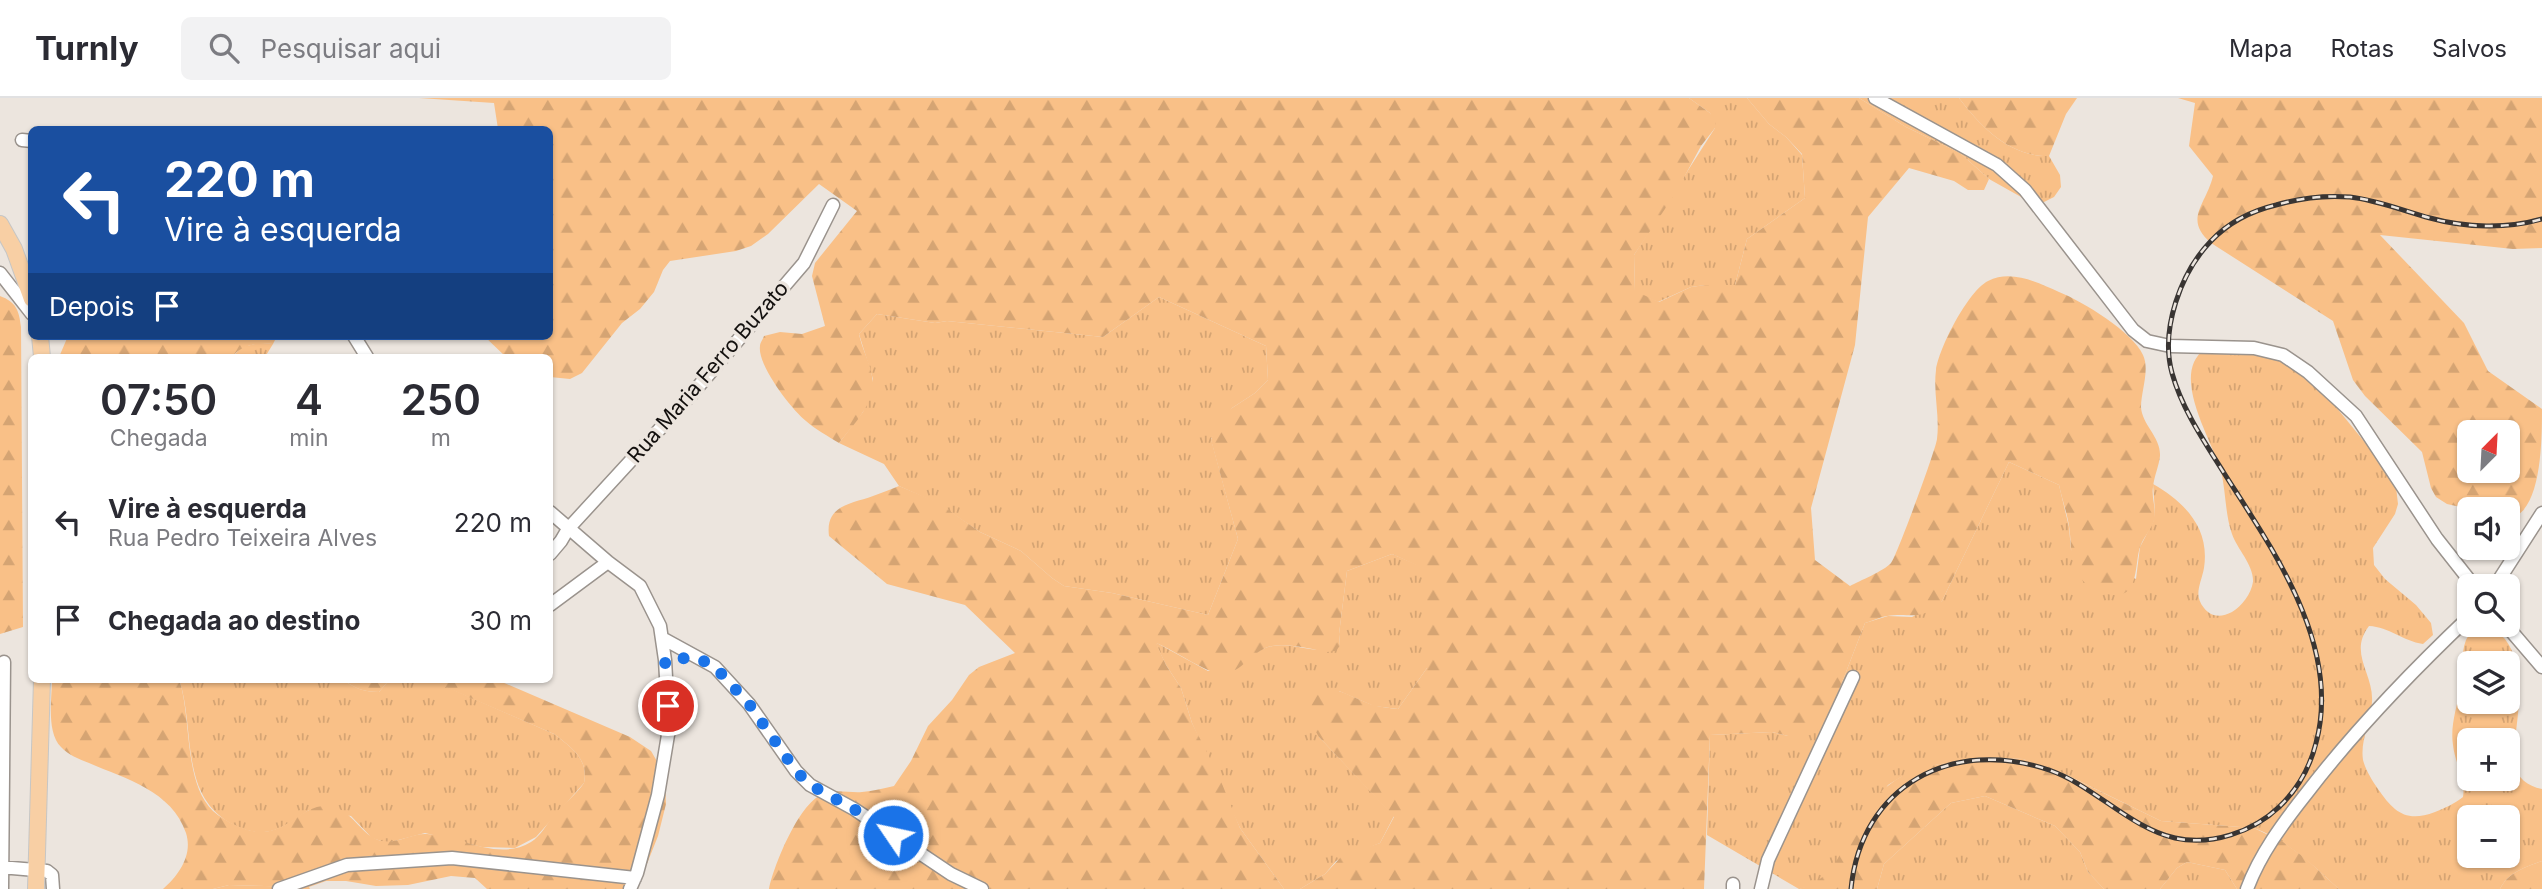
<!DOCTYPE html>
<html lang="pt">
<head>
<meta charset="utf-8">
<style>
	body { margin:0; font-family:Inter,sans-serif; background:#f2f2f3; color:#2b2b33; height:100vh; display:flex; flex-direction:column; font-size:26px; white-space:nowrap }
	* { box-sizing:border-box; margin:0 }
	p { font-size:23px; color:#7c7c81 }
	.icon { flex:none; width:38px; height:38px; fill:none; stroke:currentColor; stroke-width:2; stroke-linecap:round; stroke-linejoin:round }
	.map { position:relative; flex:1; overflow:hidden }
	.drawer { position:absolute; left:28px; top:256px; width:525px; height:329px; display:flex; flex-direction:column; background:#fff; border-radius:10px; box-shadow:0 2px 5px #0004 }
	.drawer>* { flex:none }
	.guide { position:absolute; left:28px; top:28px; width:525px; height:214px; border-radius:10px; box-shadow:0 2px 5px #0004; background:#1a4fa0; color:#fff; overflow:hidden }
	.needle { width:46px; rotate:24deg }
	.tools { position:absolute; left:2457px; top:322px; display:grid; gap:14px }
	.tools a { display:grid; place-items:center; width:63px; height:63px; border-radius:10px; background:#fff; box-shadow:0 2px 5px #0004; font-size:35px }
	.pin { position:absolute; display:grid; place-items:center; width:60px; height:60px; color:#fff; margin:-30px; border:4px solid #fff; border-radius:50%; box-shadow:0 2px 7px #0007 }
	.me { position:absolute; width:77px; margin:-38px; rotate:304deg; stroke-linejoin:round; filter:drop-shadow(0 0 5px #0008) }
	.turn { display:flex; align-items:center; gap:24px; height:147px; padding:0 21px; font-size:32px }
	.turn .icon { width:91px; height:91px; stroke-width:2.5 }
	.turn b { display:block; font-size:49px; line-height:60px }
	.then { display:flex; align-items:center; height:66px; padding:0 21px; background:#0003; gap:14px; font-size:26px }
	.eta { display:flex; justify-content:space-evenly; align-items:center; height:119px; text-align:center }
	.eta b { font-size:42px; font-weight:600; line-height:49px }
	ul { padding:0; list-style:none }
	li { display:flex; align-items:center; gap:21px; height:98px; padding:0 21px }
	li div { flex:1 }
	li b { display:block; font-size:26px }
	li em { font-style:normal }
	header { display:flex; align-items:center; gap:42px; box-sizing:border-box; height:98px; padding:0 35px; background:#fff; border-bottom:2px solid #e1e1e2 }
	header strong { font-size:33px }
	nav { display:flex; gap:38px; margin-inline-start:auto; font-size:24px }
	.search { width:490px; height:63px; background:#f2f2f3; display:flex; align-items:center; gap:18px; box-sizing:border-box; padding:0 24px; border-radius:10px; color:#7c7c81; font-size:26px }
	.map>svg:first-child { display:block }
	.grass { fill:url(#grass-tufts); fill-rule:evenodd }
	.forest { fill:url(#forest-firs); fill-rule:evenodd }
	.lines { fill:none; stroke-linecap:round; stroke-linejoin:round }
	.minor-casing { stroke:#9a938d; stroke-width:15 }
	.major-casing { stroke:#c6c6c5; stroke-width:18 }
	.minor { stroke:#fff; stroke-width:12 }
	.major { stroke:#f8cfa4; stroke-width:16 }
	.rail-casing { stroke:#393533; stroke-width:5 }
	.rail { stroke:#ece5de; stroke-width:2.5; stroke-dasharray:8; stroke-linecap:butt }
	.route { stroke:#1a73e8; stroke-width:12; stroke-dasharray:0 21.6 }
	.labels { text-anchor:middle; stroke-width:7; stroke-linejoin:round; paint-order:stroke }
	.street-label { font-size:21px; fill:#13100e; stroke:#ece5de }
</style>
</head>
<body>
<header>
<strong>Turnly</strong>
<div class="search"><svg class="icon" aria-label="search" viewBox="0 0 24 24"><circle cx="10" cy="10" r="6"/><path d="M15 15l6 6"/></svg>Pesquisar aqui</div>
<nav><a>Mapa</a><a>Rotas</a><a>Salvos</a></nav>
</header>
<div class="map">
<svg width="2542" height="791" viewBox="0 0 2542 791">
	<defs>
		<pattern id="grass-tufts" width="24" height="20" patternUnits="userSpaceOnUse" patternTransform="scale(1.75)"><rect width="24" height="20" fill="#f9c087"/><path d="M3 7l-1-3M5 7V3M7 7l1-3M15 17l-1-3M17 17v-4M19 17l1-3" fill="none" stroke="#d5a473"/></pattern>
		<pattern id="forest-firs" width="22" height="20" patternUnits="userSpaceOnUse" patternTransform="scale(1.75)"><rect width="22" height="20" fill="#f9c087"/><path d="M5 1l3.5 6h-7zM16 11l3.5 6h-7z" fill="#d5a473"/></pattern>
	</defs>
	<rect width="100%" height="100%" fill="#ece5de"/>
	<path class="grass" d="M1689,0H1747L1769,26L1786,39L1802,57L1805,100L1747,141L1735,187H1705L1691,189L1658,204L1635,194L1634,157L1715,30L1710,15Z
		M1859,0H1959C1981,29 2010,59 2049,58L2060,77L2061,89L2054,99L2044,104H2030L1989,81L1960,55L1906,29Z
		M1159,199L1266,248L1268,282L1255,295L1232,310L1211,341L1238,441L1208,517L1112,495L1064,488L1052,480L1021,453L980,434L937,405L899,388L884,366L839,345L863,314L873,281L859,236L877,216L935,225L947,223L1103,239Z
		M259,245L273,246L265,259H232L242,249Z
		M2261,247L2318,287L2385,369L2396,389L2398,406L2395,416L2373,450L2374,467L2385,481L2416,507L2431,525L2433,537L2423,546C2403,543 2389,529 2369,528C2348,555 2374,576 2372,604C2371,624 2360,642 2363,662C2366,673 2372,682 2378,691C2394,714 2406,725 2435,714C2445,710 2454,706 2463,699C2466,680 2455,666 2453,647C2450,628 2457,608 2461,589C2464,574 2460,557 2466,542C2469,536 2475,529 2482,529C2491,529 2499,535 2505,541C2531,576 2514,627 2513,666C2518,680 2527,688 2542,691V763C2526,769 2508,774 2500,791H2339C2313,767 2288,743 2254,730L2161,723L2069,678L2023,661L1982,659L1935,667L1901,679L1888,687L1829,776L1815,787L1799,791L1707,737L1710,637L1772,634L1788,638L1834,605L1865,525L1888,518L1912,519L1942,503L2009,364L2059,387L2069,429L2071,452L2136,481L2140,449L2153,424L2155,414L2153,386C2186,405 2210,431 2204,470C2201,486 2193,497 2204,510C2212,520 2222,519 2232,514C2242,508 2251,496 2253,484C2254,467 2237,451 2232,436C2225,416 2226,394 2221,373C2212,342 2169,276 2205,251ZM2469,565H2508V604H2469ZM2469,642H2508V681H2469ZM2469,719H2508V758H2469Z
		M1392,456L1427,471V570L1398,611L1374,608L1339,593L1319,639L1394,718L1380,745L1336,763L1325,776L1300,791H1284L1240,730L1192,625L1181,590L1166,567L1155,544L1208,573L1235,572C1245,564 1260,549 1273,548C1298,544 1317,559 1340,548L1339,536L1347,473Z
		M179,581H342C354,590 364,594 379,594L390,581L431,582L554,636C571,649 589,661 584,685L536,739L515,750L482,749L425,735L387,745L372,740L351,718L309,712C282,730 267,743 234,727C178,699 196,631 179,581Z
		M1985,698L2055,728L2080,754L2088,774L2104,791H1877L1884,766L1951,705Z
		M2187,764L2225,772L2237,791H2160L2177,770Z
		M229,787L309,789L310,791H213Z"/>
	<path class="forest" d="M419,0H1689L1710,15L1716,23L1715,30L1701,48L1675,96L1634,157L1635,193L1659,204L1691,189L1705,187H1735L1747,141L1805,100L1802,56L1786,39L1769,26L1747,0H1859L1906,29L1960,55L1989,81L1984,92H1968L1954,83L1909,70L1868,119L1855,247L1811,410L1815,462L1850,488C1859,483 1884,473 1891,465C1896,460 1936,351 1937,341C1940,318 1933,295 1936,272C1939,250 1968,193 1988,183C2012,171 2038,185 2059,194C2082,203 2133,234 2143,257C2150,272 2141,293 2141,309C2142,327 2161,339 2160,358C2159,368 2154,378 2153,389C2151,401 2158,413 2153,425C2150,433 2143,440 2140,449C2134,468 2140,504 2107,496C2097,494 2086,488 2080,479C2069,464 2072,446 2069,428C2067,415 2062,401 2059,387L2009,364L1942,503C1919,525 1913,514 1887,518C1880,519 1872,523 1865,525L1834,605L1821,630L1810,637L1788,638L1772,634L1710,637L1704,791H1300L1325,776L1342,758L1380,745L1394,719L1319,639L1301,609V596C1323,580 1348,598 1370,606C1379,609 1389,610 1398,611L1427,570V472L1392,456L1347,473L1339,536L1340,548L1335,553L1327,554C1311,551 1289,545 1272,548C1253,551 1240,578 1220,576C1207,575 1172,551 1156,545L1166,567L1181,590L1192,625L1218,676L1240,730L1284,791H769C774,767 800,702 825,695C837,691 850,695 862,694C873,693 884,690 894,688L911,663L928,628L952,602L969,577L979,569L1015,555L965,507L887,486L829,438C825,407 851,406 873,398C882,395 891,391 899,388L937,404L980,434L1021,453L1052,480L1064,488L1112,495L1208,517L1238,441L1211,342L1217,324L1232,310L1255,295L1268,282L1266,248L1159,199L1103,239L947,223L935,225L877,216L859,236C862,251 870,264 872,278C877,304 854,326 839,345C828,338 816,332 806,323C792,312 757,267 760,248C760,245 763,241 764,238L780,234L802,236L825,228L812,178L815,165L857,113L819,86L768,136L751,148L736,153L670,163L663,172L654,194L640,211L622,225L582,275L570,281L550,279V259H506L484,238H550V32L498,31L494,5Z
		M1959,0H2077L2066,16L2049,58C2010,59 1981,29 1959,0Z
		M2178,0H2542V150L2513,151L2380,137L2464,225L2488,273L2542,311C2542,342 2542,416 2508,421V411H2469L2447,406L2436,399L2431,390L2422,354L2365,298L2353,282L2333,223L2211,145C2183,121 2206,107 2213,78L2189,48L2195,5ZM2469,334H2508V373H2469Z
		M0,198C16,204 19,212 21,229L23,529L0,536Z
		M68,238H277L273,246C257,245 242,246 232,259H59Z
		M52,581H179C192,619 183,684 213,713C220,719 227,723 235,727C286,752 297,700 334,709C352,714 360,734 376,741C394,749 409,735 427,736C461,738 498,764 531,744C541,738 547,725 555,716C564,705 576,697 584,685C589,661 571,649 554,636L427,581H495L630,639L651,653L665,677L666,706L658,738L637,791H487L475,780L451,778L408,787L376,788L346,783H326L309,789L229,787L213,791H163C179,777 193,757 186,735C172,693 126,681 89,665C79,661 68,657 61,649C46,634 52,600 52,581Z
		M342,581H390L379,594C363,594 354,590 342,581Z
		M1982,659L2023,661L2050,669L2161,723L2254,730L2283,744L2305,760L2339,791H2237L2225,772L2187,764L2177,770L2160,791H2104L2088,774L2080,754L2055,728L1985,698L1951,705L1884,766L1877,791H1799C1839,779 1840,750 1859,719C1867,707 1878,695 1889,687C1914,666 1951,665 1982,659Z
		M2542,763V791H2500C2508,774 2526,769 2542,763Z"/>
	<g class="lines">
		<defs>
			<path id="minor" d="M1875,0L1997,67L2025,92L2133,232L2147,243L2170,248L2254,250L2283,257L2308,274L2356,318L2437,441L2474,488
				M22,42L32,43
				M0,175L32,216
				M354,238L367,259
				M550,414L608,464L640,488L660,528L665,562L669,631L658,697L637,775L630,791
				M550,456L561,443L568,431L691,297L804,165L833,107
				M2495,488L2542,415
				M550,507L608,464
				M2506,527L2542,569
				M662,540L715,569L749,606L796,673L810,687L854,711L951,776L982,791
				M0,769L47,773L52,777L53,791
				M2,791L4,564
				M279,791L347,767L452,760L635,780
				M1733,791V786
				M1761,791L1768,762L1853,579
				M2247,791C2260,756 2283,725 2306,696C2355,632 2411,574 2469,519"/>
			<path id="major" d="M0,126L14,151L32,201
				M40,238L42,259
				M36,791L42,581"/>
		</defs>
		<use href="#minor" class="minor-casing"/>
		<use href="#major" class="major-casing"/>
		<use href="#minor" class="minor"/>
		<use href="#major" class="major"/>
		<defs>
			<path id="rail" d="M1851,791C1861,687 1953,639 2049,672C2093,687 2130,730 2175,740C2211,748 2253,734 2279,709C2297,692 2310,669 2316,645C2342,548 2273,452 2224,375C2204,343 2182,311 2172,275C2160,231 2181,174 2211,143C2229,124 2251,113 2276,107C2300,100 2325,97 2350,99C2377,102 2404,113 2430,120C2466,130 2507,131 2542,121"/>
		</defs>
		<use href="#rail" class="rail-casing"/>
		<use href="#rail" class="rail"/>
	</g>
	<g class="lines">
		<path class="route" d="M668,608L665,562L696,559L715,569L749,606L796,673L810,687L854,711L893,737"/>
	</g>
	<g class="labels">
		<g class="street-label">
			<text transform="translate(708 274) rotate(-49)" y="7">Rua Maria Ferro Buzato</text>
		</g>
	</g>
</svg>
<div class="tools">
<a><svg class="needle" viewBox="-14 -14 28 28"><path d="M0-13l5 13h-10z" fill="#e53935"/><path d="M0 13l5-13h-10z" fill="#7c7c81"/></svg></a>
<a><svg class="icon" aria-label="sound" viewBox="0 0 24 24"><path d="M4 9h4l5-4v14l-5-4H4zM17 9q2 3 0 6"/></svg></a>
<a><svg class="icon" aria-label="search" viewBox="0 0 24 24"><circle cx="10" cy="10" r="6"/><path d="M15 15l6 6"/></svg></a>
<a><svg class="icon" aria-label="layers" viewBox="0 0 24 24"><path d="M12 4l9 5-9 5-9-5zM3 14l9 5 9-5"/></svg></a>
<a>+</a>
<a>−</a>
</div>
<div class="pin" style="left:668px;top:608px;background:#d93025"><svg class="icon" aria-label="arrive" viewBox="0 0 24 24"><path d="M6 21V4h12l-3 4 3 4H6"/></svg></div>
<svg class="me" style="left:893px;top:737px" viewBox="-20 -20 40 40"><circle r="17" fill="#1a73e8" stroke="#fff" stroke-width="3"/><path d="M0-11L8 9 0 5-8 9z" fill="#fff"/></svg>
<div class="guide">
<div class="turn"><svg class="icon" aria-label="left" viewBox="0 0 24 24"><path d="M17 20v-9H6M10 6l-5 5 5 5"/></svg><div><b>220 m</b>Vire à esquerda</div></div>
<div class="then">Depois<svg class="icon" aria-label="arrive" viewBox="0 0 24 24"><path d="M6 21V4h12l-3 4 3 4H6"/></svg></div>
</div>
<section class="drawer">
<div class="eta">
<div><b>07:50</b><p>Chegada</p></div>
<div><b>4</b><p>min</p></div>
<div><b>250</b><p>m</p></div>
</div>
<ul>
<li><svg class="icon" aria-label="left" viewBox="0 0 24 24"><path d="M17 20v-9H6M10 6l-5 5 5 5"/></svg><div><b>Vire à esquerda</b><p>Rua Pedro Teixeira Alves</p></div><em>220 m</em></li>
<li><svg class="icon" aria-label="arrive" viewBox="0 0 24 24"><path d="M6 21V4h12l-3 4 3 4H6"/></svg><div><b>Chegada ao destino</b></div><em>30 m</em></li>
</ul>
</section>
</div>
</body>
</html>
